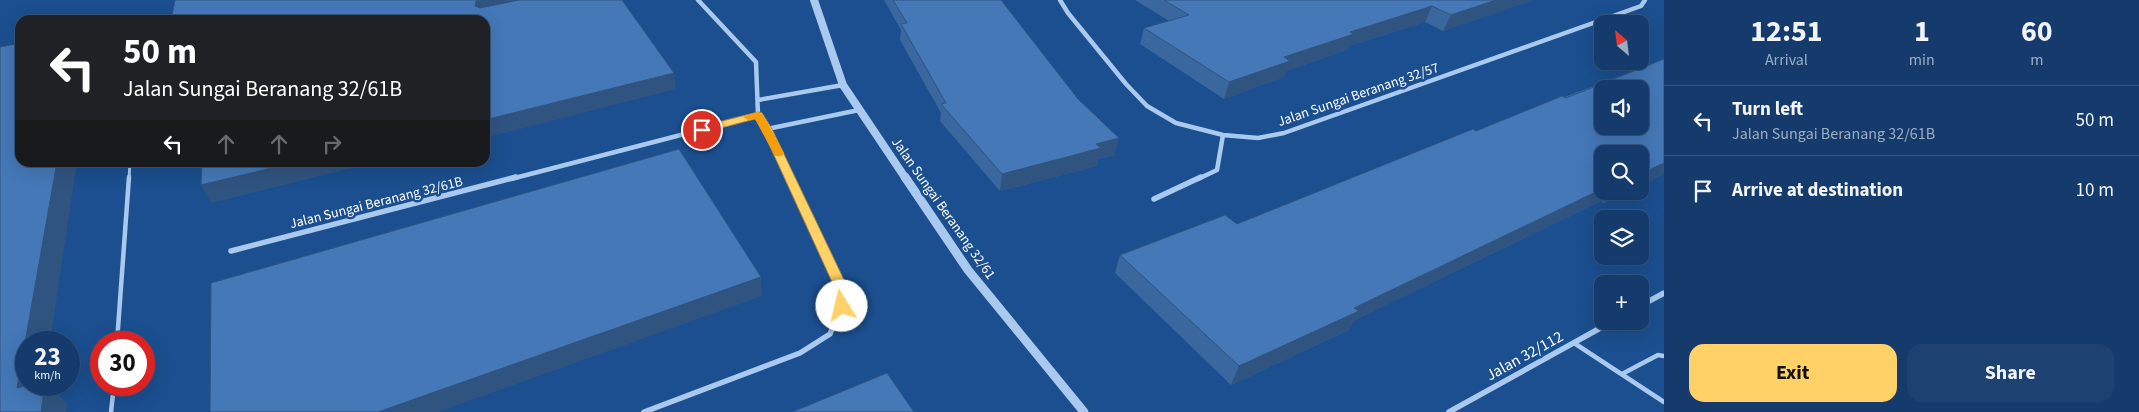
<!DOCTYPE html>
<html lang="en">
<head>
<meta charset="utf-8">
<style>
	body { margin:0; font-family:"Source Sans 3",sans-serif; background:#1d4271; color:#f1f3f6; height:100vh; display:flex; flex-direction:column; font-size:19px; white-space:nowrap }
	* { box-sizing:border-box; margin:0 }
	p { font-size:16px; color:#9dadc1 }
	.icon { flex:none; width:28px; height:28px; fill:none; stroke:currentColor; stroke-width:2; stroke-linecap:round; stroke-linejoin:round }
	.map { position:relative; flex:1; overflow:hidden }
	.side { display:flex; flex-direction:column; background:#143b6b; width:475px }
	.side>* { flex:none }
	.guide { position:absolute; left:15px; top:15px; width:475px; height:152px; border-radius:15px; box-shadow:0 5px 20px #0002,0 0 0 1px #33557e; background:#202124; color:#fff; overflow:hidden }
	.needle { width:32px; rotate:332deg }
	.tools { position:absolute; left:1594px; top:15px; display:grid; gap:10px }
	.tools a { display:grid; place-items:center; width:55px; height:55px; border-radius:10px; background:#143b6b; box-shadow:0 5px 20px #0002,0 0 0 1px #33557e; font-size:25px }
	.speed { position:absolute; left:15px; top:331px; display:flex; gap:10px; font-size:25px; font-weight:700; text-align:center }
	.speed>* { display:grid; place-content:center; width:65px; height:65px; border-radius:50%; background:#143b6b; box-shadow:0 5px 20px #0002,0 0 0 1px #33557e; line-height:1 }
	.speed small { font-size:12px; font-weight:400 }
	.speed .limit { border:8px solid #d22; background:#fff; color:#111 }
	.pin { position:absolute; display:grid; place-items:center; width:42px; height:42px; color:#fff; margin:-21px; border:2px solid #fff; border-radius:50%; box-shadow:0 1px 5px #0007 }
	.me { position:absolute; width:55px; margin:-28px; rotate:351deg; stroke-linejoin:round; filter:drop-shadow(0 0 4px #0008) }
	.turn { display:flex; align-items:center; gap:18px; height:105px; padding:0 25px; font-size:22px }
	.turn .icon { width:65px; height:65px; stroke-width:2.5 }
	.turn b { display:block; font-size:35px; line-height:42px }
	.lanes { display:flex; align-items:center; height:48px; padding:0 25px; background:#0003; justify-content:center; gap:25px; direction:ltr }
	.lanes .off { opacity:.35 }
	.eta { display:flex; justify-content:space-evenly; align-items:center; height:85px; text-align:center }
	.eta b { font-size:30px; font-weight:700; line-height:35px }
	.action { display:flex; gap:10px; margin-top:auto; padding:10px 25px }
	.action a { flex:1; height:58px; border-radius:15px; background:#ffd166; color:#111; font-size:20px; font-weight:700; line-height:58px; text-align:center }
	.action a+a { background:#1d4271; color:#f1f3f6 }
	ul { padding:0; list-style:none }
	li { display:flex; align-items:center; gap:15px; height:70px; padding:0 25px; border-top:1px solid #33557e }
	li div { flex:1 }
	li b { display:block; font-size:19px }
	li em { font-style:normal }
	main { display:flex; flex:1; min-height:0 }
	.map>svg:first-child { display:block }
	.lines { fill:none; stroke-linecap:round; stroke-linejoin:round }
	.service-far1 { stroke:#a9c9ee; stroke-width:3 }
	.service { stroke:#a9c9ee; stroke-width:4.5 }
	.minor-far1 { stroke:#a9c9ee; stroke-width:4.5 }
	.minor { stroke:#a9c9ee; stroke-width:5.5 }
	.tertiary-far1 { stroke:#a9c9ee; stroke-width:8 }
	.tertiary { stroke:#a9c9ee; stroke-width:9 }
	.wall { fill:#3a679d }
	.shaded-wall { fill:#305480 }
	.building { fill:#4478b7; stroke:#305480; fill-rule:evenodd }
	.route { fill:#ffd166; stroke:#a68842 }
	.slow { fill:#f59e0b }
	.labels { text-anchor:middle; stroke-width:5; stroke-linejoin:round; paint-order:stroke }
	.street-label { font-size:14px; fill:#fff; stroke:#1b4f8f }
	.near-street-label { font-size:16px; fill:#fff; stroke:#1b4f8f }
</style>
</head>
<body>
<main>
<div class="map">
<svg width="1664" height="412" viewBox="0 0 1664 412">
	<rect width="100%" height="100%" fill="#1b4f8f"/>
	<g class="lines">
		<path class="service-far1" d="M129,179L130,162"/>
		<path class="service" d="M117,342L129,177
			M1574,343L1664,402
			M1622,374L1658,355L1664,356
			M111,412L114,385"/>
		<path class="minor-far1" d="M698,0L756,62L758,115L767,129L790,179
			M1060,0L1068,13L1126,84L1147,106L1176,123L1223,135L1258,138L1284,133L1641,6L1645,0
			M758,100L843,85
			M767,129L859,110
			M511,179L758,115
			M1198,179L1217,170L1223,135"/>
		<path class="minor" d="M1154,199L1201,177
			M231,251L516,177
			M1640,306L1664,293
			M644,412L800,353L830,334L842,306L839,285L789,177
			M1449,412L1613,321"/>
		<path class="tertiary-far1" d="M814,0L843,85L906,179"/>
		<path class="tertiary" d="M905,177L968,270L1084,412"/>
	</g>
	<path class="wall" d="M884,0H1001L1115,155L1098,159L1097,166L1000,191L940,121L941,113L900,40L901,30Z
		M1135,0H1533L1443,31L1425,22L1349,46L1347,50L1286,71L1284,77L1224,99L1140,44L1144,28L1169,21Z
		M1664,59V174L1640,186V154L1602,191H1628L1604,203L1601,201L1353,321L1349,330L1231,385L1115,273L1120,255L1237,224L1476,131Z"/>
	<path class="shaded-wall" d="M482,0H557L481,17L475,6L476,1Z
		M1496,0H1533L1443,31L1451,15Z
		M1432,6L1425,22L1349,46L1347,50L1286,71L1284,77L1224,99L1229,82L1284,57L1350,32Z
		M674,73L676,89L485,138V120Z
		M1119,138L1115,155L1098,159L1097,166L1000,191L1002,174L1096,144Z
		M57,162H77L50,342H26V385L17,388Z
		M297,162H375L211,203L201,185Z
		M1664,163V174L1640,186V174Z
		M1602,189V191H1608L1601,201L1353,321L1349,330L1231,385L1239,366L1354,308Z
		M1612,191H1628L1604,203Z
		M761,277L762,296L438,412H378Z
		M45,385H51L67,404L66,412H41Z"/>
	<path class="building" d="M175,0H482L476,1L475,6L480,8L519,0H622L674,73L485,120V20H171Z
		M893,0H1001L1078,99L1119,138L1096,144L1101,148L1002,174L941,104L946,103L901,24L907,23Z
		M1164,0H1496L1451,15L1432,6L1350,32L1354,34L1284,57L1290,61L1229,82L1144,28L1189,15Z
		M20,43V162H57L17,388L27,385H45L41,412H0V47Z
		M1664,59V163L1640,174V154H1602V189L1354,308L1359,311L1239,366L1120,255L1225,215L1237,224L1473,129L1476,131L1562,96L1566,98ZM1602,89H1640V126H1602Z
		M679,149L761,277L378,412H210L211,283Z
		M202,162H297L201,185Z
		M887,373L914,412H792Z"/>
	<path class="route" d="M758,112L762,113L772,129L846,284L848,306L847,310H837L833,284L762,129L755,119L702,133L697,130L698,127Z"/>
	<path class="slow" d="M758,112L763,115L784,153L782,156H775L755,119L748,120L743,117Z"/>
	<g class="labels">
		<g class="street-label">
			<text transform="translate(1358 94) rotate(-19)" y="5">Jalan Sungai Beranang 32/57</text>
			<text transform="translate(376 202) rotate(-14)" y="5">Jalan Sungai Beranang 32/61B</text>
			<text transform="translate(944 208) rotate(55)" y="5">Jalan Sungai Beranang 32/61</text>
		</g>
		<g class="near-street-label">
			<text transform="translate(1524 355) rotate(-29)" y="6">Jalan 32/112</text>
		</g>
	</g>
</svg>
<div class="tools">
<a><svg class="needle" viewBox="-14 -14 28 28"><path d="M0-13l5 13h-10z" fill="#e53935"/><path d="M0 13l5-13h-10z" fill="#9dadc1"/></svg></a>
<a><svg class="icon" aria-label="sound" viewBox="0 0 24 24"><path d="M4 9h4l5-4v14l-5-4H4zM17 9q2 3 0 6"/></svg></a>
<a><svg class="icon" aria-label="search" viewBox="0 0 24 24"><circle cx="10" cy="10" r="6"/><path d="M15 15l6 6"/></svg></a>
<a><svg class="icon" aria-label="layers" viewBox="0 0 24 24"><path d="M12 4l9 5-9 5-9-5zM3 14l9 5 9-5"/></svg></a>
<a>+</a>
</div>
<div class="speed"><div>23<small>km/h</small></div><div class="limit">30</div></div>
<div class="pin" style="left:702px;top:130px;background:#d93025"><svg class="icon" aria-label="arrive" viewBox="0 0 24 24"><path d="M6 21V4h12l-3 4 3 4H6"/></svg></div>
<svg class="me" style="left:842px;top:306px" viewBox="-20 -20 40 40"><circle r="19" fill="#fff"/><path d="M0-13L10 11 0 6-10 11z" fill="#ffd166"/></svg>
<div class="guide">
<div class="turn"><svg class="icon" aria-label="left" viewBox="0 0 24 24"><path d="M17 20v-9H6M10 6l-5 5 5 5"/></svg><div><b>50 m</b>Jalan Sungai Beranang 32/61B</div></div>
<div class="lanes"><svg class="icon" aria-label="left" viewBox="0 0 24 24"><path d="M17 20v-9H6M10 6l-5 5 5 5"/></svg><svg class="icon off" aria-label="ahead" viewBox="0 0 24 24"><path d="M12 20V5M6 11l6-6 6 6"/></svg><svg class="icon off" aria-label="ahead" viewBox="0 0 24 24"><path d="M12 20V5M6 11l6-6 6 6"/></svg><svg class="icon off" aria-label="right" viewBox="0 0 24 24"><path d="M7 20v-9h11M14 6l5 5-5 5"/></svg></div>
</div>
</div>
<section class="side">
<div class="eta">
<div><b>12:51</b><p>Arrival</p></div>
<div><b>1</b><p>min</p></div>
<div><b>60</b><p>m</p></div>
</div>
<ul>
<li><svg class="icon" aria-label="left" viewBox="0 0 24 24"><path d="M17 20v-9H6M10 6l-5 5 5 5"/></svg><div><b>Turn left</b><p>Jalan Sungai Beranang 32/61B</p></div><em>50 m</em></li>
<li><svg class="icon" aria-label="arrive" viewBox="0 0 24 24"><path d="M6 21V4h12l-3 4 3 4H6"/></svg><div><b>Arrive at destination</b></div><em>10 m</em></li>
</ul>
<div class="action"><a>Exit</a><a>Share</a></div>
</section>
</main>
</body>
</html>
